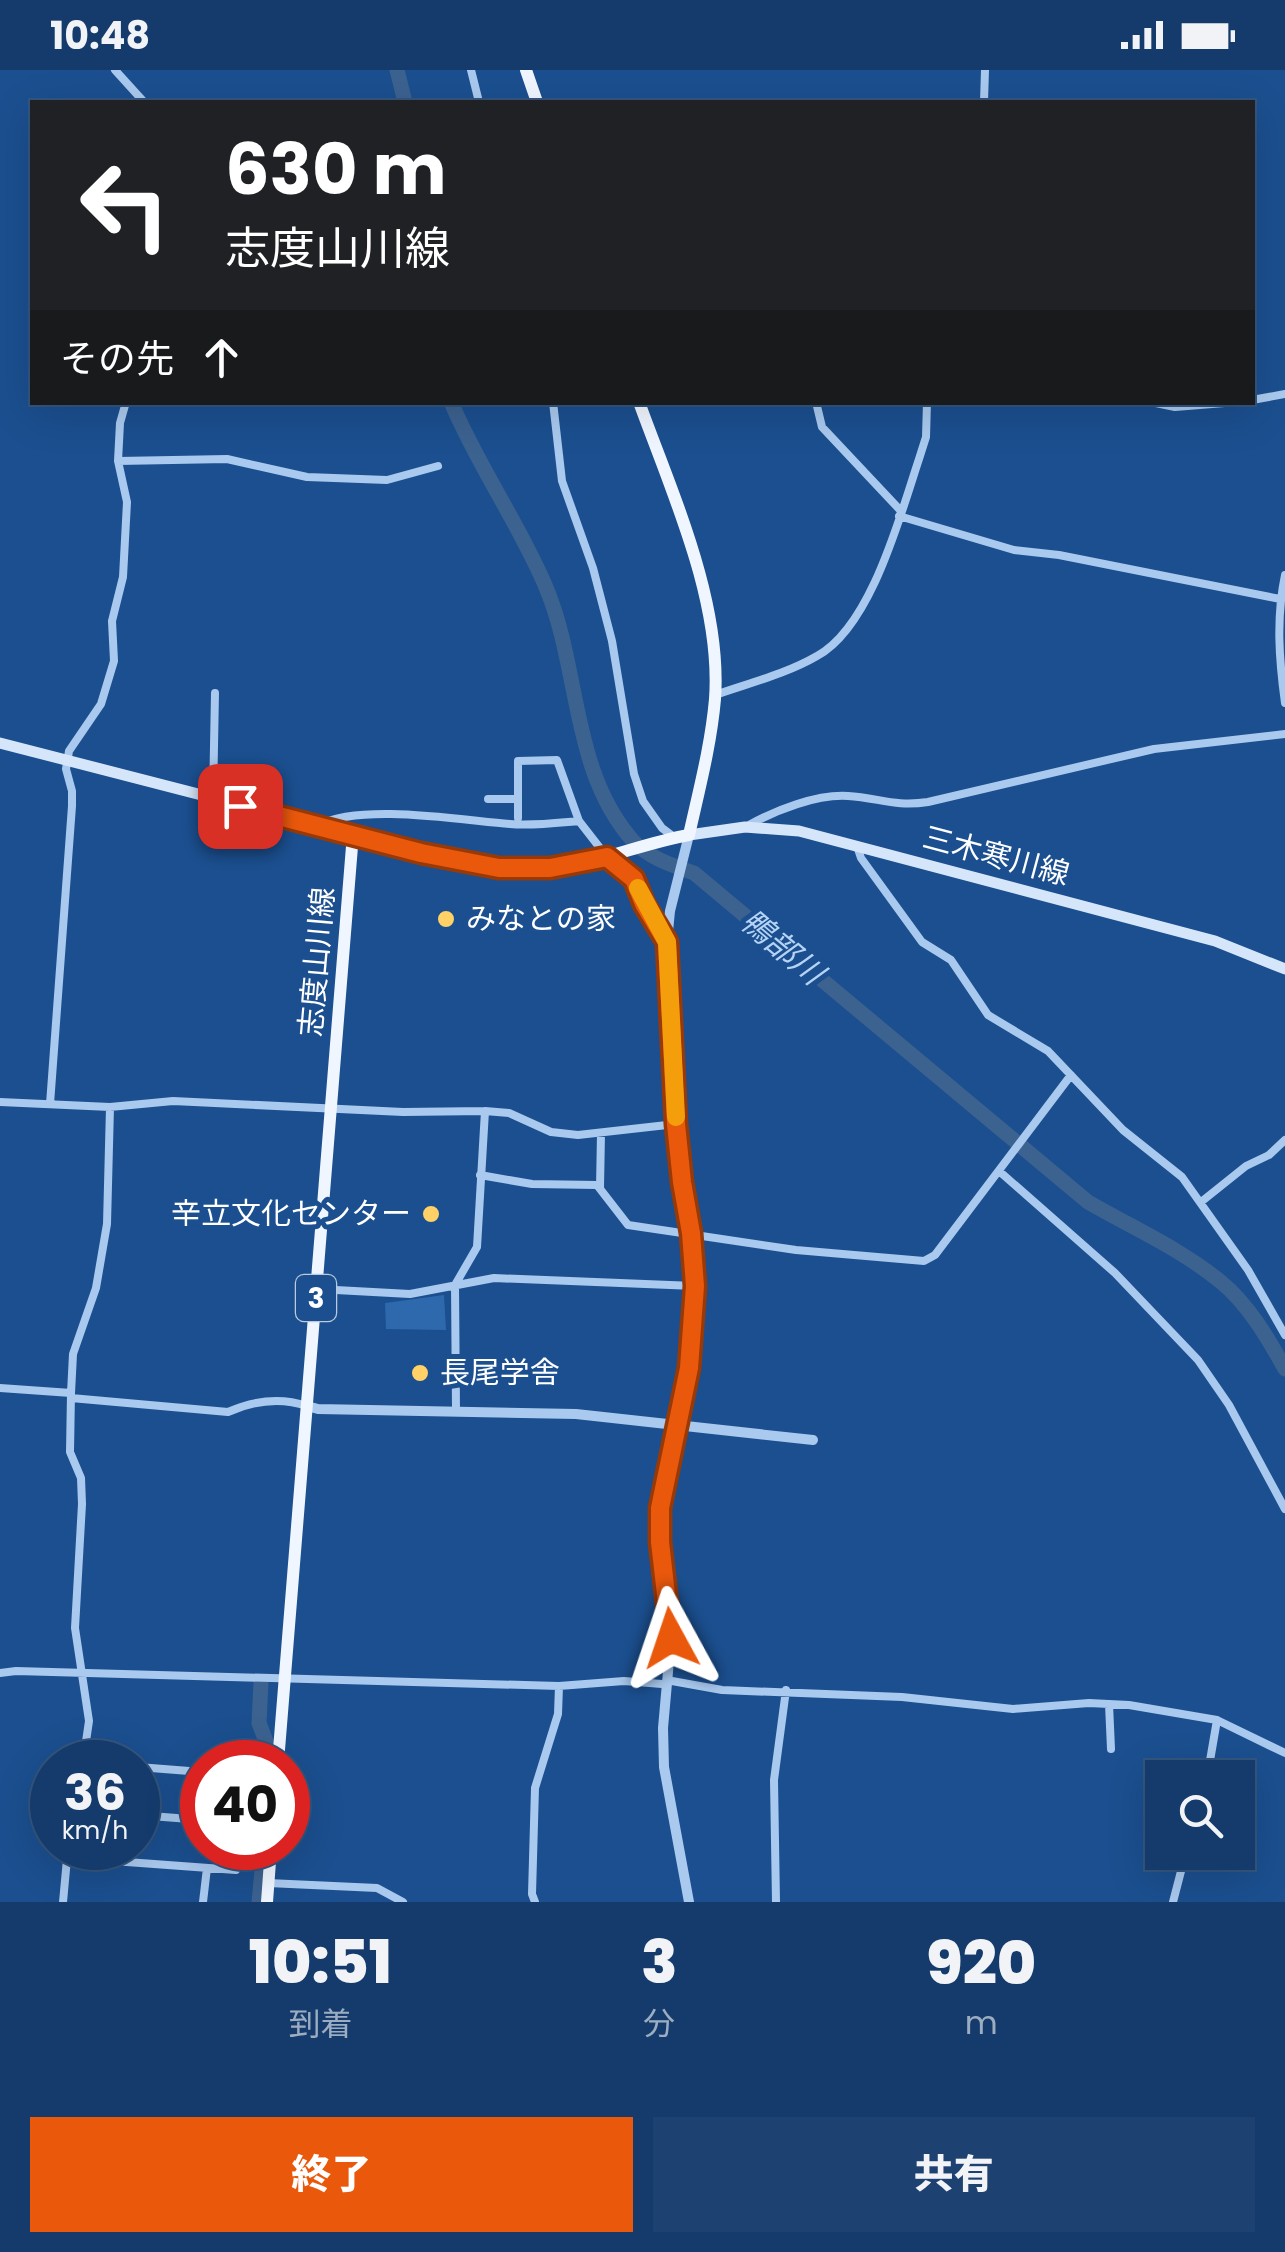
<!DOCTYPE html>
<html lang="ja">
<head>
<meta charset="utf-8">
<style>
	body { margin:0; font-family:Poppins,"Noto Sans JP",sans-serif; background:#1d4271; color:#f1f3f6; height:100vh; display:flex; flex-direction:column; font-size:38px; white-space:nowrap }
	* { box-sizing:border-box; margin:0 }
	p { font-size:32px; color:#9dadc1 }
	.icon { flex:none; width:55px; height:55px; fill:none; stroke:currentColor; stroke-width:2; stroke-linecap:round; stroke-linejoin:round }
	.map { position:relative; height:1832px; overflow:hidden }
	.details { display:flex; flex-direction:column; background:#143b6b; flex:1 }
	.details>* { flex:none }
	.banner { position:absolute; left:30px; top:30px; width:1225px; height:305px; border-radius:0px; box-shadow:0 10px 40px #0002,0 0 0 2px #33557e; background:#202124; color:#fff; overflow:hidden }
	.buttons { position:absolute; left:1145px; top:1690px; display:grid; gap:20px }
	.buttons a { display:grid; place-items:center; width:110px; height:110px; border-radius:0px; background:#143b6b; box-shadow:0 10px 40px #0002,0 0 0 2px #33557e; font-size:50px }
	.speed { position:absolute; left:30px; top:1670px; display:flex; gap:20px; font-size:50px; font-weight:700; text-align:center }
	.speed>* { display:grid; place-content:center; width:130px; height:130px; border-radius:50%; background:#143b6b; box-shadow:0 10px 40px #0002,0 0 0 2px #33557e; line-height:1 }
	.speed small { font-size:25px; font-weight:400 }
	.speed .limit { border:15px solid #d22; background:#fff; color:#111 }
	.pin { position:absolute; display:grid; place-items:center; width:85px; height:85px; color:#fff; margin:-42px; border-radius:20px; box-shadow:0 5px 15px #0006 }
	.me { position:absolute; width:110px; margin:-55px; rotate:355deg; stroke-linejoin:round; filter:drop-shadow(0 0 8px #0008) }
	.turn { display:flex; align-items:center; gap:35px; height:210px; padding:0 30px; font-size:45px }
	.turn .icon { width:130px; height:130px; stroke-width:2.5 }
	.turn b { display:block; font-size:70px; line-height:85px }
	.then { display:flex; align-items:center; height:95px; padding:0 30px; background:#0003; gap:20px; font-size:38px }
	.eta { display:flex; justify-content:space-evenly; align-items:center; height:170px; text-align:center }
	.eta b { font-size:60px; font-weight:800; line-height:70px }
	.cta { display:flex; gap:20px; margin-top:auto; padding:20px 30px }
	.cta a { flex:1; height:115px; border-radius:0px; background:#ea580c; color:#fff; font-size:40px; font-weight:800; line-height:115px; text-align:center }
	.cta a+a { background:#1d4271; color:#f1f3f6 }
	.status { display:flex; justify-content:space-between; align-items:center; height:70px; padding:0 50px; background:#143b6b; direction:ltr }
	.status svg { height:28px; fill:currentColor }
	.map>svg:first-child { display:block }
	.green { fill:#2e69ad }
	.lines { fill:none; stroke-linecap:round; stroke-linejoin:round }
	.river { stroke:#3c6290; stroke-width:15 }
	.minor { stroke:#a9c9ee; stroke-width:8 }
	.tertiary { stroke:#a9c9ee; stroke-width:10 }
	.secondary { stroke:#d6e6fa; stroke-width:11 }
	.primary { stroke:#f0f6ff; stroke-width:12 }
	.route-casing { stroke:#983908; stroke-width:25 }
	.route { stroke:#ea580c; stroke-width:18 }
	.slow { stroke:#f59e0b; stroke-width:18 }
	.poi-dot { fill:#ffd166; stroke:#1b4f8f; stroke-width:4 }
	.labels { text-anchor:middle; stroke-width:10; stroke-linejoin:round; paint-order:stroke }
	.shield { fill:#1b4f8f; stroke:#bbcadd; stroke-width:2.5 }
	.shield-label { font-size:28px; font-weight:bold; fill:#fff }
	.street-label { font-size:30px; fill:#fff; stroke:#1b4f8f }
	.poi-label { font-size:30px; fill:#fff; stroke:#1b4f8f; text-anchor:start }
	.water-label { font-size:32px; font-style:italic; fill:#b5d3f5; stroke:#1b4f8f }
</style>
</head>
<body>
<div class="status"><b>10:48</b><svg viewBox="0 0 49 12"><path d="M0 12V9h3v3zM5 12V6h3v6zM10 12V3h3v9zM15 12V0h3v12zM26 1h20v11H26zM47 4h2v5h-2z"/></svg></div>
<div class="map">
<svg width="1285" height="1832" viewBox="0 0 1285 1832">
	<rect width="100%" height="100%" fill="#1b4f8f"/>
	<path class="green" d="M444,1225L446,1260L386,1259L385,1233Z"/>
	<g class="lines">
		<path class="river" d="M397,0L405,32
			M451,332C478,396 518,452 545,515C581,598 570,701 634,772C649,788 674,796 694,803L1088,1132C1133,1158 1181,1179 1221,1212C1248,1234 1268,1268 1285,1299
			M261,1612L259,1653L267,1674
			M259,1832L264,1778"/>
		<path class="minor" d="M115,0L144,32
			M471,0L479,32
			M984,32L985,0
			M1252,330L1285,324
			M553,332L562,411L593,498L612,571L634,704L643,731L662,758L674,767
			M816,332L822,357L901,441
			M1151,332L1175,337L1237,332
			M118,391L227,389L307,407L387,410L438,396
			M899,446L1014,480L1059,485L1280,529
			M1285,505C1276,548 1279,589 1285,633
			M715,625C749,613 786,604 817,586C871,557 900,446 919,389L926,367L927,332
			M213,729L215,623
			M488,729H518
			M518,748V691L557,690L579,751
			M318,755C362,733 460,750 510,754C532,756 556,753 579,751L607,787L634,809L644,834L667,872
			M749,755C776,740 817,724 848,726C879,728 895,737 928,732L1154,679L1285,664
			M857,776L861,788L922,872L951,890L988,945L1048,981L1123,1060L1182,1107L1248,1200L1285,1265
			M0,1032L110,1037L173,1031L403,1042L485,1041L509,1043L551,1062L578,1065L676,1054
			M50,1034L72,736V721L66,699L69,681L101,634L114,591L112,551L123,507L127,432L118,391L120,353L126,332
			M999,1101L1115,1203L1198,1290L1229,1335L1285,1439
			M480,1105L532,1114L597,1115L628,1155L796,1180L924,1191L935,1185L1071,1005
			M600,1118L601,1063
			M1201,1132L1246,1096L1269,1085L1285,1070
			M317,1219L410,1224L494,1208L695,1216
			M0,1318L71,1323
			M71,1328L228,1342C253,1331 280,1327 307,1336
			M456,1341L455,1215L477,1177L485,1041
			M0,1603L16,1601L559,1616L624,1611L662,1614L672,1611L722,1620L902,1627L1013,1639L1089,1633L1129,1635L1217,1650L1285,1683
			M1109,1634L1111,1679
			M83,1692L89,1651L75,1558L82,1434L81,1408L70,1382L71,1323L73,1284L96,1218L107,1154L110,1037
			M138,1697L202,1702
			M1207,1708L1217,1650
			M138,1745L202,1750
			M117,1778L113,1791L236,1800L238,1778
			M268,1813L377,1818L403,1832
			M63,1832L68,1778
			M203,1832L207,1798
			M535,1832L532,1824L535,1718L558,1644L559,1616
			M776,1832L774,1710L786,1620
			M1173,1832L1186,1782"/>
		<path class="tertiary" d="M689,765L670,841L667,872L676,1054L695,1216L689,1298L660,1438V1472L671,1568L663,1658L664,1697L689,1832
			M307,1336L318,1339L576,1344L813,1370"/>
		<path class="secondary" d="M0,673L353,764
			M689,765L745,757L799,761L1215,871L1285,899"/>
		<path class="primary" d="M526,0L537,32
			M278,1692L353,764C417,782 484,805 552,798C599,793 643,773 689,765C699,720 711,675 715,629C722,531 672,423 639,332
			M267,1832L271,1778"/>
	</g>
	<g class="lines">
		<defs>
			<path id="route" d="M240,736L421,783L499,798H550L607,787L634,809L644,834L667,872L676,1054L682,1112L691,1163L695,1216L689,1298L660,1438V1472L671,1568"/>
		</defs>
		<use href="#route" class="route-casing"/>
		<use href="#route" class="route"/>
		<path class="slow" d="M638,818L667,872L676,1047"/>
	</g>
	<g class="poi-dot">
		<circle cx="446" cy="849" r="10"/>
		<circle cx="431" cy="1144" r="10"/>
		<circle cx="420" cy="1303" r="10"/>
	</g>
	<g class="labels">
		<rect class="shield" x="296" y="1205" width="40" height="46" rx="8"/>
		<g class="shield-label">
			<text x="316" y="1238">3</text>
		</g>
		<g class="street-label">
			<text transform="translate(996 786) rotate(15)" y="10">三木寒川線</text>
			<text transform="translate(317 892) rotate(-85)" y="10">志度山川線</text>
		</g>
		<g class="poi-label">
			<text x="466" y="859">みなとの家</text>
			<text x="411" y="1154" text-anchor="end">辛立文化センター</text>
			<text x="440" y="1313">長尾学舎</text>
		</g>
		<g class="water-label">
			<text transform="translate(782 877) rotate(40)" y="11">鴨部川</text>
		</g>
	</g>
</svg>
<div class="buttons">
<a><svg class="icon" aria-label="search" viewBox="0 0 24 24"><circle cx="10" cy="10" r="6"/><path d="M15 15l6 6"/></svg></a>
</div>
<div class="speed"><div>36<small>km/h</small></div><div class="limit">40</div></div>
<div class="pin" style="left:240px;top:736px;background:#d93025"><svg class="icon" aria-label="arrive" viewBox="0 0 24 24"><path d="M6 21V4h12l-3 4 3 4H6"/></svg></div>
<svg class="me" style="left:671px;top:1568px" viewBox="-20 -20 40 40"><path d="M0-17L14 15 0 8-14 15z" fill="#ea580c" stroke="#fff" stroke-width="4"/></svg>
<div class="banner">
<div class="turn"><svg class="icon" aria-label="left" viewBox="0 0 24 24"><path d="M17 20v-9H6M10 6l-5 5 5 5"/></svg><div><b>630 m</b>志度山川線</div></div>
<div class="then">その先<svg class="icon" aria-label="ahead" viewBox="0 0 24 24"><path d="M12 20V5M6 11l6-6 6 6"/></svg></div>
</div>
</div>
<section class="details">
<div class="eta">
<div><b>10:51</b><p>到着</p></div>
<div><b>3</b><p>分</p></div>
<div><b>920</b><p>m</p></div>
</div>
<div class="cta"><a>終了</a><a>共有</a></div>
</section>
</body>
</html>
